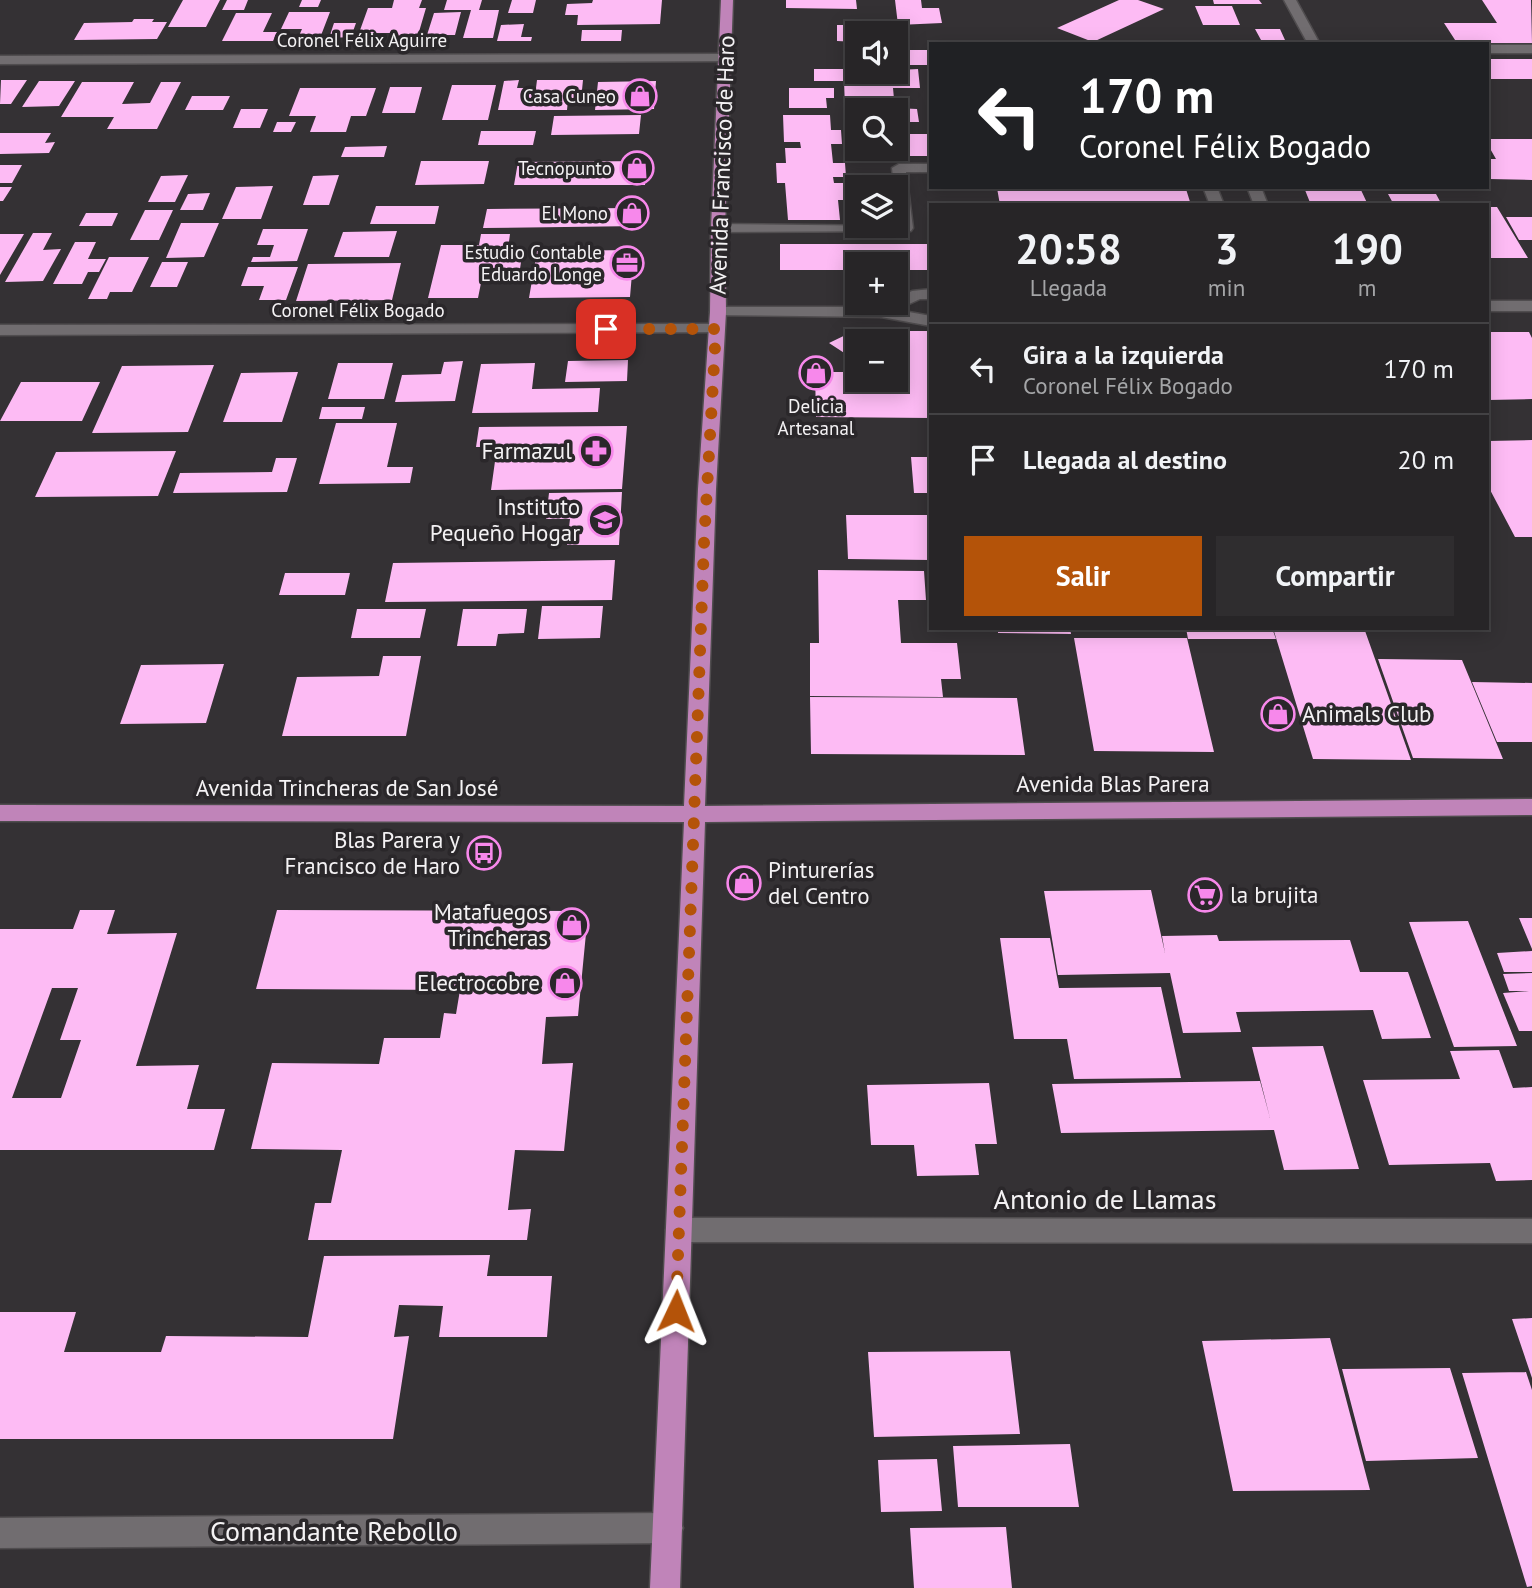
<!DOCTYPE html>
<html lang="es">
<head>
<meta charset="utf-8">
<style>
	body { margin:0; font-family:"PT Sans",sans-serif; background:#2f2d2f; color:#f1f3f6; height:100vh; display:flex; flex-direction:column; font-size:26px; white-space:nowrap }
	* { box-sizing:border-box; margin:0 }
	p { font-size:23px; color:#a4a5a7 }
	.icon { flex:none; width:38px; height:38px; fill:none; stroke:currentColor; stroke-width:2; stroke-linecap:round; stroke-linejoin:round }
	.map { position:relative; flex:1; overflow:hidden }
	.panel { position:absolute; left:929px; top:203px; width:560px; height:427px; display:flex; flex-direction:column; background:#272527; border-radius:0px; box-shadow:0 4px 18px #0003,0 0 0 2px #434244 }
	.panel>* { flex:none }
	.banner { position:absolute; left:929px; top:42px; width:560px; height:147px; border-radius:0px; box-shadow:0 4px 18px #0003,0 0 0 2px #434244; background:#202124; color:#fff; overflow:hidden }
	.controls { position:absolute; left:845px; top:21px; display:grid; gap:14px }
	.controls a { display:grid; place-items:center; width:63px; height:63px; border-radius:0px; background:#272527; box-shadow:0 4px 18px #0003,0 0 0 2px #434244; font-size:35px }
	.pin { position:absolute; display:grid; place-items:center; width:60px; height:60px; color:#fff; margin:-30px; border-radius:14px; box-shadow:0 4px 10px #0006 }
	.me { position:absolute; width:77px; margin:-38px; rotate:2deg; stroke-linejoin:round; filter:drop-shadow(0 0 5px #0008) }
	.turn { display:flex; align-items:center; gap:24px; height:147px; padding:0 35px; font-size:32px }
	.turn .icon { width:91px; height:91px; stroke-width:2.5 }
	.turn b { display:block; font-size:49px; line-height:60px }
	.eta { display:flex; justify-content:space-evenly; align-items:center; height:119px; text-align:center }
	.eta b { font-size:42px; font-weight:700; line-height:49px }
	.action { display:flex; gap:14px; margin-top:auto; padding:14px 35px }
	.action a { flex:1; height:80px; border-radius:0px; background:#b45309; color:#fff; font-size:28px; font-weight:700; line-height:80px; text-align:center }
	.action a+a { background:#2f2d2f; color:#f1f3f6 }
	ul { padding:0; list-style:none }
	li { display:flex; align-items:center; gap:21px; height:91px; padding:0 35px; border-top:2px solid #434244 }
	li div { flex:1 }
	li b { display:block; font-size:26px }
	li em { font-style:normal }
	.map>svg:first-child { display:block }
	.building { fill:#fdbbf4; fill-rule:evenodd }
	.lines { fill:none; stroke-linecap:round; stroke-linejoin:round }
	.lane-casing { stroke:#504d4f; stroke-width:3 }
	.street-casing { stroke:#504d4f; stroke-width:3 }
	.primary-casing { stroke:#504d4f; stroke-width:3 }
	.lane { fill:#716d70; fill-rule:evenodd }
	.street { fill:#716d70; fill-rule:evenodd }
	.primary { fill:#c084b9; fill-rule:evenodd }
	.route { stroke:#b45309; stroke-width:12; stroke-dasharray:0 21.6 }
	.labels { text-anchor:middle; stroke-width:7; stroke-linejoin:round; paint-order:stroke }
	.far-street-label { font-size:19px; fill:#f4f2f4; stroke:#2a272a }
	.far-poi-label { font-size:19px; fill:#f4f2f4; stroke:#2a272a; text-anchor:end }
	.street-label { font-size:23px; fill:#f4f2f4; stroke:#2a272a }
	.poi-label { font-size:23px; fill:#f4f2f4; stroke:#2a272a; text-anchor:end }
	.near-street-label { font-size:28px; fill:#f4f2f4; stroke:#2a272a }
</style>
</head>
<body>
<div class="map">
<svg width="1532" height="1588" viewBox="0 0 1532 1588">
	<rect width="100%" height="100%" fill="#343134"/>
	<path class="building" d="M183,0H220L206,27H168Z
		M227,0H248L244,10H222Z
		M302,0H321L318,7H299Z
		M394,0H422L419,8H426L416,42H391L394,33H359L368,8H392Z
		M447,0H482L479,10H499L493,38H463L471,10H444Z
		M512,0H536L533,13H508Z
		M593,0H662L660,24L577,25L578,15H565L567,4L592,3Z
		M786,0H856L857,9L786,8Z
		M895,0H921L922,8H939L942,23L898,25Z
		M1119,0H1138L1164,9L1093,42L1057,28Z
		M1213,0H1259L1262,4H1214Z
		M1482,0H1531L1532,43H1457L1444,23H1497Z
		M1195,6H1232L1240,25H1203Z
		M289,12H330L320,38H298L302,29H281Z
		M461,12L455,35H427L434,13Z
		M236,13H272L263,32H277L273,41H222Z
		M134,19H154L152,22H167L157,39L74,40L84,23L132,22Z
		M334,23H356L351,37L329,38Z
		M524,24L521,37H532L531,41H497L501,25Z
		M837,25H897L899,42H896V33H858V42L837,41Z
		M1255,29H1280L1285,40H1261Z
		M582,30H622L621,41H581Z
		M896,50H927L930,65H896Z
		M1488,59H1532V79H1488Z
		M814,69H858V72L918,69L920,88H893L895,110L845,107L844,81H814Z
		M1,80H27L11,104H0Z
		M519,80L517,88H536L537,80H583L581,100H568L567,110H498L504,81Z
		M39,81H75L59,106L22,107Z
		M656,81L654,109L595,110L598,82Z
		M82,82H134L122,104L150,103L161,82H181L157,129H107L114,117H61Z
		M452,85H496L488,120H442Z
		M390,87H422L415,113H382Z
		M300,88H376L366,116H351L346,132H310L316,116H289Z
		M789,88H834V98H826L827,108H789Z
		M192,96H230L223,110H185Z
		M896,108L917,109L919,122H905L906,129H896Z
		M241,109H268L260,128H233Z
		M641,115L639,134L551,135L554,116Z
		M783,115H830L831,130H841L842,144H831L833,163H845L846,177H833L834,183H846L849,200H838L840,220H788L785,183H777L776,163H786L785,148H801L800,142H784Z
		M277,122H296L291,132H273Z
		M481,131H536L533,145H478Z
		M0,133H51L45,143L55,142L49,153L0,154Z
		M851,134H858V149H896V134H931V156H852Z
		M1488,139H1532V180L1489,179L1488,159H1496L1488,145Z
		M387,146L384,157H341L345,147Z
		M421,161H489L484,184L415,185Z
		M646,161L645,185H514L518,162Z
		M0,165H22L12,183H0Z
		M188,175L175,202H148L161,176Z
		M339,175L329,205H303L313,176Z
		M273,186L261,219H222L236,187Z
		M0,187H12L3,201H0Z
		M997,188L1186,189L1191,205H1000Z
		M1305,190H1361L1368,205H1311Z
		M210,193L203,210H180L188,194Z
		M1388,194H1436L1442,205H1394Z
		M376,206H439L435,224H370Z
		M1488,207H1497L1528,258H1488Z
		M642,208L641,226L483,228L487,209Z
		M145,210H173L159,240H130Z
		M86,213H118L112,226H79Z
		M1506,217H1532V240H1519Z
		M181,223H219L204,257L166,258Z
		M263,229H308L297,261L251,262L253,257H270L274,245H257Z
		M397,231L389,257H334L343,232Z
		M33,233H52L43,250L61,249L43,281L5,282Z
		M0,234H24L0,275Z
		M481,234H510L508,249H523L518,282L481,283L478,298H428L441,245H479Z
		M75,242H96L88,259H106L99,272H88L82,284H53Z
		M780,244H931V270H896V264H858V270H780Z
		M634,250L630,297L529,298L537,251Z
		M109,257H149L132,292H110L107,299H88Z
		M162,262H188L177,287H150Z
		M401,263L392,300L296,301L308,264Z
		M248,267H298L286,300H259L264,286H241Z
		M856,330L878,341H858V362L829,343Z
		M887,331H931V418L816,417L815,372H858V380H896V341H888Z
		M1488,332H1529L1532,338V399L1488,400Z
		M628,360L627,381L565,382L568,361Z
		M463,361L455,401L395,402L402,375L441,374L444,362Z
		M338,363H393L384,399H328Z
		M535,363L532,389L600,388L598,412L472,413L481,364Z
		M214,365L188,432L92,433L122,366Z
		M298,372L282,422H223L241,373Z
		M21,382H100L82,421H0Z
		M322,407H365L362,419H319Z
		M336,423H397L387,467H413L410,483L319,484Z
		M627,426L622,489L491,490L497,447H476L479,427Z
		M1532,440V537H1515L1488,486V441Z
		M176,451L158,496L35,497L56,452Z
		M911,457H931V493H914Z
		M276,458H297L287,492L173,493L180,473L272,472Z
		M622,492L619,545H567L570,519H546L549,493Z
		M846,515H931V560L848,559Z
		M615,560L612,600L385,602L393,563Z
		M818,570L924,571L926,600H898L901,643H957L961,679H941L943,697L810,696V643H819Z
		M285,573H350L345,595H279Z
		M542,606H603L600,638L538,639Z
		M357,609H426L420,638H351Z
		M463,609H527L524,633L498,634L496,646H457Z
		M998,628H1070L1071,634L998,633Z
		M1186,628H1272L1276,639H1188Z
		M1273,628H1364L1411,760L1313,759Z
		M1074,638H1187L1214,752L1094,751Z
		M383,656H421L406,736H282L297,677L379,676Z
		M1378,659L1462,660L1503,759L1413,758Z
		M224,664L206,723L120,724L141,665Z
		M1472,682L1532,683V742H1497Z
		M810,697L1017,698L1025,755L811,754Z
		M1151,890L1165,953L1162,936L1217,935L1219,941L1350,940L1360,972H1408L1431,1038L1382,1039L1373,1010L1236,1012L1241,1032L1183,1033L1170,973L1058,975L1044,891Z
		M80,910H115L107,934L177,933L136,1066L199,1065L187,1109H225L214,1150H0V929H73ZM52,988H78L60,1040H81L61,1098H12Z
		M277,910L573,911L587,923L578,1016L546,1017L542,1064L573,1063L564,1151L515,1150L508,1210L531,1209L527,1240H308L315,1203H331L342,1150L251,1149L272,1063L379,1064L384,1038H440L444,1013L456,1014L460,990L256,989Z
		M1519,918H1532V949Z
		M1468,921L1517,1046L1454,1047L1409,922Z
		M1000,938H1050L1059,988L1161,987L1181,1078L1074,1079L1067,1039H1014Z
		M1532,951V972H1504L1497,953Z
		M1532,973V1031H1519L1503,993L1529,991H1509L1503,974Z
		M1323,1046L1359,1169L1284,1170L1274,1130L1061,1133L1052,1084L1260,1081L1270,1118L1252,1047Z
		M1499,1050L1513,1088L1532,1087V1180L1496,1181L1490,1163L1389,1165L1363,1080L1460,1079L1450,1051Z
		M989,1083L997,1144H975L979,1175L917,1176L914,1145H871L867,1085Z
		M490,1255L487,1276H552L547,1337H439L443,1306L399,1305L394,1337L409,1336L393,1439H0V1312H76L64,1352H161L166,1336L308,1337L324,1256Z
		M1532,1318V1378L1512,1319Z
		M1330,1338L1370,1490L1233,1491L1202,1341Z
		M1010,1351L1020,1434L874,1437L868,1352Z
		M1450,1368L1478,1458L1366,1461L1342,1369Z
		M1526,1372L1532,1390V1586L1527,1587L1462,1373Z
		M1070,1444L1079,1507H958L953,1446Z
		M937,1459L942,1511L881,1512L878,1460Z
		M1006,1527L1012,1588H914L910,1528Z"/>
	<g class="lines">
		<defs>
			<path id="lane" d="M899,164H931V172H906L913,228L911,231L718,232L711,228L718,224L896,226L898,224L892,168Z
				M1203,187H1217L1224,205H1210Z
				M931,289V299H920L881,317L873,312L888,303H896V299L912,291Z"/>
			<path id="street" d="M1284,0H1296L1320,44H1308Z
				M1488,45H1532V53H1488Z
				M725,54L729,55V61L0,64V56Z
				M1247,187H1261L1268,205H1254Z
				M1488,301H1532V311H1488Z
				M718,307H881L931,316V326L881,317L713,315L710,312Z
				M716,324L724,329L721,332L0,335V325Z
				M679,1218L1532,1219V1243L679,1242L670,1238L666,1230L670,1222Z
				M668,1513L678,1518L683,1528L678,1538L668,1543L0,1548V1518Z"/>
			<path id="primary" d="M721,0H733L725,228L726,312L716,489L705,806L1532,799V815L705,822L680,1588H650L684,822L0,821V805L684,806L698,489L710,312L711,228Z"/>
		</defs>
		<use href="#lane" class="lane-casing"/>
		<use href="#street" class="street-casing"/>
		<use href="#primary" class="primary-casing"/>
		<use href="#lane" class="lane"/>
		<use href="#street" class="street"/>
		<use href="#primary" class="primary"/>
	</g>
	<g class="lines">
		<path class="route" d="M606,329H716L704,543L676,1311"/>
	</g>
	<defs>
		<symbol id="shop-ring" viewBox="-11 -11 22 22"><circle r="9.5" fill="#2a272a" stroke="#f788eb" stroke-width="1.5"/><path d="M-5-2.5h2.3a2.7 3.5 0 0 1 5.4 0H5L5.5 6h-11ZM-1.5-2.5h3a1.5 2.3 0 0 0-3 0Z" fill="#f788eb"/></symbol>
		<symbol id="office-ring" viewBox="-11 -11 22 22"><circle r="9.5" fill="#2a272a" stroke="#f788eb" stroke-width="1.5"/><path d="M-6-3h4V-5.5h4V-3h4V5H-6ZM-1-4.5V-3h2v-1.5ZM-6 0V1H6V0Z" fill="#f788eb"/></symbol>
		<symbol id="pharmacy-ring" viewBox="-11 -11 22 22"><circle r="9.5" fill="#2a272a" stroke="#f788eb" stroke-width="1.5"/><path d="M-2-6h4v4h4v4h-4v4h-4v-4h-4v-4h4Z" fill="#f788eb"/></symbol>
		<symbol id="school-ring" viewBox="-11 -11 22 22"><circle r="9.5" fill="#2a272a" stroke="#f788eb" stroke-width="1.5"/><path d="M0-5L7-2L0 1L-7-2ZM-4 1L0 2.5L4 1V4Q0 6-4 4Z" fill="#f788eb"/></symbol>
		<symbol id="bus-ring" viewBox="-11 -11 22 22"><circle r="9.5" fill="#2a272a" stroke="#f788eb" stroke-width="1.5"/><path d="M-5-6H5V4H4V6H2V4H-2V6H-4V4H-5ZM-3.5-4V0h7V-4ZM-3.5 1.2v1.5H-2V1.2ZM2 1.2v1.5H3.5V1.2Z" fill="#f788eb"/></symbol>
		<symbol id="supermarket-ring" viewBox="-11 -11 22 22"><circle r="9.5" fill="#2a272a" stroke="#f788eb" stroke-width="1.5"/><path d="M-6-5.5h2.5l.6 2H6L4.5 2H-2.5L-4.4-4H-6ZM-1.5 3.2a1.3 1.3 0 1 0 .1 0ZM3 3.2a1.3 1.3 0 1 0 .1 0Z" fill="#f788eb"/></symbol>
	</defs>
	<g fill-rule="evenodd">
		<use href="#shop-ring" x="621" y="77" width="38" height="38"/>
		<use href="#shop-ring" x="618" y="149" width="38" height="38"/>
		<use href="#shop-ring" x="613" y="194" width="38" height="38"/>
		<use href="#office-ring" x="608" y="244" width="38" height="38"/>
		<use href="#shop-ring" x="797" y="354" width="38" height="38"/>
		<use href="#pharmacy-ring" x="577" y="432" width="38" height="38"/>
		<use href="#school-ring" x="586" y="501" width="38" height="38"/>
		<use href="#shop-ring" x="1259" y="695" width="38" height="38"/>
		<use href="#bus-ring" x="465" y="834" width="38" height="38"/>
		<use href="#shop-ring" x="725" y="864" width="38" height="38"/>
		<use href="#supermarket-ring" x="1186" y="876" width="38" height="38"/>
		<use href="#shop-ring" x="553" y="906" width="38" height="38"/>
		<use href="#shop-ring" x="546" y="964" width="38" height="38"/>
	</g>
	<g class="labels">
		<g class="far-street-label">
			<text x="362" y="47">Coronel Félix Aguirre</text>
			<text x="358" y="317">Coronel Félix Bogado</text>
		</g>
		<g class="far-poi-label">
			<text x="616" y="103">Casa Cuneo</text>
			<text x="612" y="175">Tecnopunto</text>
			<text x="608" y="220">El Mono</text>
			<text x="602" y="259">Estudio Contable<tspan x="602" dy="22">Eduardo Longe</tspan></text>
			<text x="816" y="413" text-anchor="middle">Delicia<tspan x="816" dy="22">Artesanal</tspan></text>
		</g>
		<g class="street-label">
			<text transform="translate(722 165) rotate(-88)" y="8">Avenida Francisco de Haro</text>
			<text x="1113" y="792">Avenida Blas Parera</text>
			<text x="347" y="796">Avenida Trincheras de San José</text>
		</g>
		<g class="poi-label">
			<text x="572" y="459">Farmazul</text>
			<text x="580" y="515">Instituto<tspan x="580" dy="26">Pequeño Hogar</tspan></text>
			<text x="1302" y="722" text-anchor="start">Animals Club</text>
			<text x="460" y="848">Blas Parera y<tspan x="460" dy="26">Francisco de Haro</tspan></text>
			<text x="768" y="878" text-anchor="start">Pinturerías<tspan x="768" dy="26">del Centro</tspan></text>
			<text x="1230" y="903" text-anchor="start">la brujita</text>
			<text x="548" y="920">Matafuegos<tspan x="548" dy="26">Trincheras</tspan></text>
			<text x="540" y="991">Electrocobre</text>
		</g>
		<g class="near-street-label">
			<text x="1105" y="1209">Antonio de Llamas</text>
			<text x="334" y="1541">Comandante Rebollo</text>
		</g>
	</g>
</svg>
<div class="controls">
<a><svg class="icon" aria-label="sound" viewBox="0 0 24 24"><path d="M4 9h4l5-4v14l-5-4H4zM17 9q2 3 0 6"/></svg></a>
<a><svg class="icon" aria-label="search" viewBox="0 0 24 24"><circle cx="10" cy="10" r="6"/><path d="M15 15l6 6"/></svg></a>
<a><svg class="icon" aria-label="layers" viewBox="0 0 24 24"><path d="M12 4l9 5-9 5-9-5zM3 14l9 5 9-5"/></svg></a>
<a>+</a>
<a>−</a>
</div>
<div class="pin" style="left:606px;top:329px;background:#d93025"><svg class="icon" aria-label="arrive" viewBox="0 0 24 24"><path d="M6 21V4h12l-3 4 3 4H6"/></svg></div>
<svg class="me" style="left:676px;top:1311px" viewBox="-20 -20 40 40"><path d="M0-17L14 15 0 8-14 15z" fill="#b45309" stroke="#fff" stroke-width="4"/></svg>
<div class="banner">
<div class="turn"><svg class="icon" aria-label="left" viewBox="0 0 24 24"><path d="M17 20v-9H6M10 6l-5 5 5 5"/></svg><div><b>170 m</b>Coronel Félix Bogado</div></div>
</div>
<section class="panel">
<div class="eta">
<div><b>20:58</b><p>Llegada</p></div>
<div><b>3</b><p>min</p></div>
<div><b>190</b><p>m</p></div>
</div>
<ul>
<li><svg class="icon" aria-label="left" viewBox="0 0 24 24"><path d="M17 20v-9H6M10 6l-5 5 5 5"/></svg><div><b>Gira a la izquierda</b><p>Coronel Félix Bogado</p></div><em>170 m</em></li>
<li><svg class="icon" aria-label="arrive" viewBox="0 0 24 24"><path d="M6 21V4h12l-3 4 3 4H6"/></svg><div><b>Llegada al destino</b></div><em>20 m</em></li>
</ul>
<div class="action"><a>Salir</a><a>Compartir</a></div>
</section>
</div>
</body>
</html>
